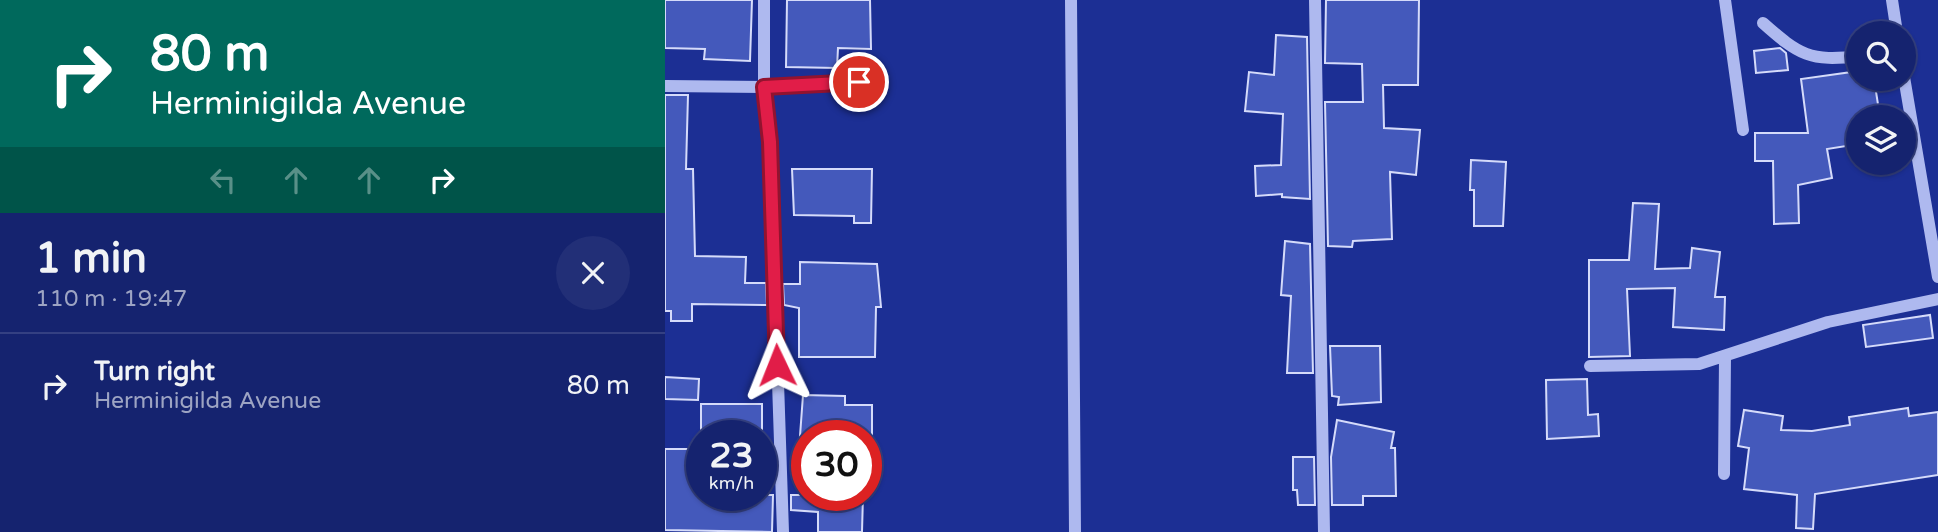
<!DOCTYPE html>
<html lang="en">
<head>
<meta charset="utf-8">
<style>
	body { margin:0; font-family:"Varela Round",sans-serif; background:#222f77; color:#f1f3f6; height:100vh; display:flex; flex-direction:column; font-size:26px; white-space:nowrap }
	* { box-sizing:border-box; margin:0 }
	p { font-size:23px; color:#9da4c3 }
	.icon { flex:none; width:38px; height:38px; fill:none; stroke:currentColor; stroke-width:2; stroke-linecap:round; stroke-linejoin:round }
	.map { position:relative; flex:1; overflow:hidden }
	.side { display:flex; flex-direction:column; background:#15236f; width:665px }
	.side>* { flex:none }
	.top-card { background:#00695c; color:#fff; overflow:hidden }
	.tools { position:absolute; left:1181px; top:21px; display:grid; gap:14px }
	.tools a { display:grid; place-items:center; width:70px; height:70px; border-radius:50%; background:#15236f; box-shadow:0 2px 5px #0004,0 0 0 2px #344082; font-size:35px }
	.speed { position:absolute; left:21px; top:420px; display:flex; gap:14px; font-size:35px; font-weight:700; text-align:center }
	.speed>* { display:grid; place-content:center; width:91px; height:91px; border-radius:50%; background:#15236f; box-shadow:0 2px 5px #0004,0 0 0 2px #344082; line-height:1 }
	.speed small { font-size:18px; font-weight:400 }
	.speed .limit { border:10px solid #d22; background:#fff; color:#111 }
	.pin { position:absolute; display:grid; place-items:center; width:60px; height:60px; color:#fff; margin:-30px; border:4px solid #fff; border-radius:50%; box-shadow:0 2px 7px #0007 }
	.me { position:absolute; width:77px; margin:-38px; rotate:358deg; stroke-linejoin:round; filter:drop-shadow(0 0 5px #0008) }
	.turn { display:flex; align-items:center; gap:24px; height:147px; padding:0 35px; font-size:32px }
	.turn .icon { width:91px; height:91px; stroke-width:2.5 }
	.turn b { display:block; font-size:49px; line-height:60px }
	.lanes { display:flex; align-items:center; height:66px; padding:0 35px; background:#0003; justify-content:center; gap:35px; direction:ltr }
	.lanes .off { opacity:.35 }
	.round { display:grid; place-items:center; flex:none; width:74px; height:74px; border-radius:37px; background:#222f77 }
	.summary { display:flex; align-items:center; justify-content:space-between; height:119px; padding:0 35px }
	h1 { font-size:42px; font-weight:700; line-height:52px }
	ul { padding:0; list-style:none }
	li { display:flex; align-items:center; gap:21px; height:105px; padding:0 35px; border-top:2px solid #344082 }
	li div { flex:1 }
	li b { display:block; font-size:26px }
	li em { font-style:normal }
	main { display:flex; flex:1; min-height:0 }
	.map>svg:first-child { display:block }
	.building { fill:#4459bb; stroke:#d5dbfa; stroke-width:2 }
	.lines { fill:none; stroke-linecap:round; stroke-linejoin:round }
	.minor { stroke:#aeb9ef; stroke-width:12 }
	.route-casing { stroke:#92132f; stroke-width:18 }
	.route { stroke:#e11d48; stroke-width:12 }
</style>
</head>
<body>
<main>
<section class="side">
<div class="top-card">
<div class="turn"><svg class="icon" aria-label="right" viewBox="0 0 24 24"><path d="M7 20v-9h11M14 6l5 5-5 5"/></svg><div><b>80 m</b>Herminigilda Avenue</div></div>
<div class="lanes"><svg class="icon off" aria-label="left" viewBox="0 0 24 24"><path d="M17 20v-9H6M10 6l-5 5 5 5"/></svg><svg class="icon off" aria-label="ahead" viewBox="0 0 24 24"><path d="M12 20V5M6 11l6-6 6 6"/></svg><svg class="icon off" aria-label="ahead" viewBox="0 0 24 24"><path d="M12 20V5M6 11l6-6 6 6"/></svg><svg class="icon" aria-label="right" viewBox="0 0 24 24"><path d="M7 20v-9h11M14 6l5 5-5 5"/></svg></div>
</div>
<div class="summary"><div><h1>1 min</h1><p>110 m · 19:47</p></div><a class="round"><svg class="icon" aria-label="close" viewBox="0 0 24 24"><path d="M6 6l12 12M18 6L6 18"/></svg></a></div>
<ul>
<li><svg class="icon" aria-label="right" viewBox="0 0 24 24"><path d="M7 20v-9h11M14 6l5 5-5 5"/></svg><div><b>Turn right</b><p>Herminigilda Avenue</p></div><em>80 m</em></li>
</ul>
</section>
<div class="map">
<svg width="1273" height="532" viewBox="0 0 1273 532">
	<rect width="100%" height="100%" fill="#1c2f94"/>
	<path class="building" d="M0,0H87L85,61L39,59L40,49L0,48Z
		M122,0H205L206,49L173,48L172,68L121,67Z
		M661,0H754L753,85H718L719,128L755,130L751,175L725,172L727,239L688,241L687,247L663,246L660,102H698L697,64L660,63Z
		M611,35L642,37L645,199L617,197V194L591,196L590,166L616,165L618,114L580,111L584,72L609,75Z
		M1115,48L1121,53L1123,70L1091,73L1089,51Z
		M1194,71V79H1209L1215,117H1194V144L1162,149L1167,178L1133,185L1134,223L1109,224L1108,161H1090V133H1143L1136,79Z
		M0,95H23L21,169H28L30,256L81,257L80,283H101L102,305L27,304V321H6V311H0Z
		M806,160L841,162L838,226H809V190H805Z
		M127,169H207L206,223H189V216L129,215Z
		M968,203L994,204L990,269L1025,268L1027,248L1055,252L1050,297H1060L1059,330L1008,327L1010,288L962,289L965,356L924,357V260H964Z
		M620,241L645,244L648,373H622L626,296L616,295Z
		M135,262L212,264L216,307H211L210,357H134V308L119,305L118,284H135Z
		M1265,315L1268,338L1201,347L1198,325Z
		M665,346H715L716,402L673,405L674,397L667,396Z
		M0,377L34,379L33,400L0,399Z
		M922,379L923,415L933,414L934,436L882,439L881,380Z
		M138,395L180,396V405H207V436H135Z
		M36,404H97V436H36Z
		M1243,408L1244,416L1273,412V475L1150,494L1148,529L1131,528L1132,495L1079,489L1084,448L1073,446L1079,410L1118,416L1116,430L1147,431L1185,425L1184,417Z
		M672,420L729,432L726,448H730L731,496H698V505H667L666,457Z
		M0,449H37L36,495H108L107,532L0,530Z
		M628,457H649L650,505H633L632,490H628Z
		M126,495H198L197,532H153V512L126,510Z"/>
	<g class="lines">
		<path class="minor" d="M99,0V87L105,142L118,532
			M406,0L410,532
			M650,0L659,532
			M1060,0L1078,130
			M1227,0L1232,33
			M1098,23C1134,55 1145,62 1194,56
			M1239,77L1273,277
			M0,86L99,87L194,82
			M925,366L1034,364L1163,322L1273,299
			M1059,474L1060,357"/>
	</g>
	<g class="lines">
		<defs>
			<path id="route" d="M112,365L105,142L99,87L194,82"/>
		</defs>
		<use href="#route" class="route-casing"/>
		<use href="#route" class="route"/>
	</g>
</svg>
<div class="tools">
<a><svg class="icon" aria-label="search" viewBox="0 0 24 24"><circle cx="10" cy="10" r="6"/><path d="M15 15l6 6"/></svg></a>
<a><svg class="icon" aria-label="layers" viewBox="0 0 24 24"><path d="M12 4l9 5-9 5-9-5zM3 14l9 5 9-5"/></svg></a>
</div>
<div class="speed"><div>23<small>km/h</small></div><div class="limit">30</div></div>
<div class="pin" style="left:194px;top:82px;background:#d93025"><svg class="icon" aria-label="arrive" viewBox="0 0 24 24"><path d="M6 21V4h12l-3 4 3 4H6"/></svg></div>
<svg class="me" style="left:112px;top:365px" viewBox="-20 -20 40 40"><path d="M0-17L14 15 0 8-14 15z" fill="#e11d48" stroke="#fff" stroke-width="4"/></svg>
</div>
</main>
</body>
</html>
